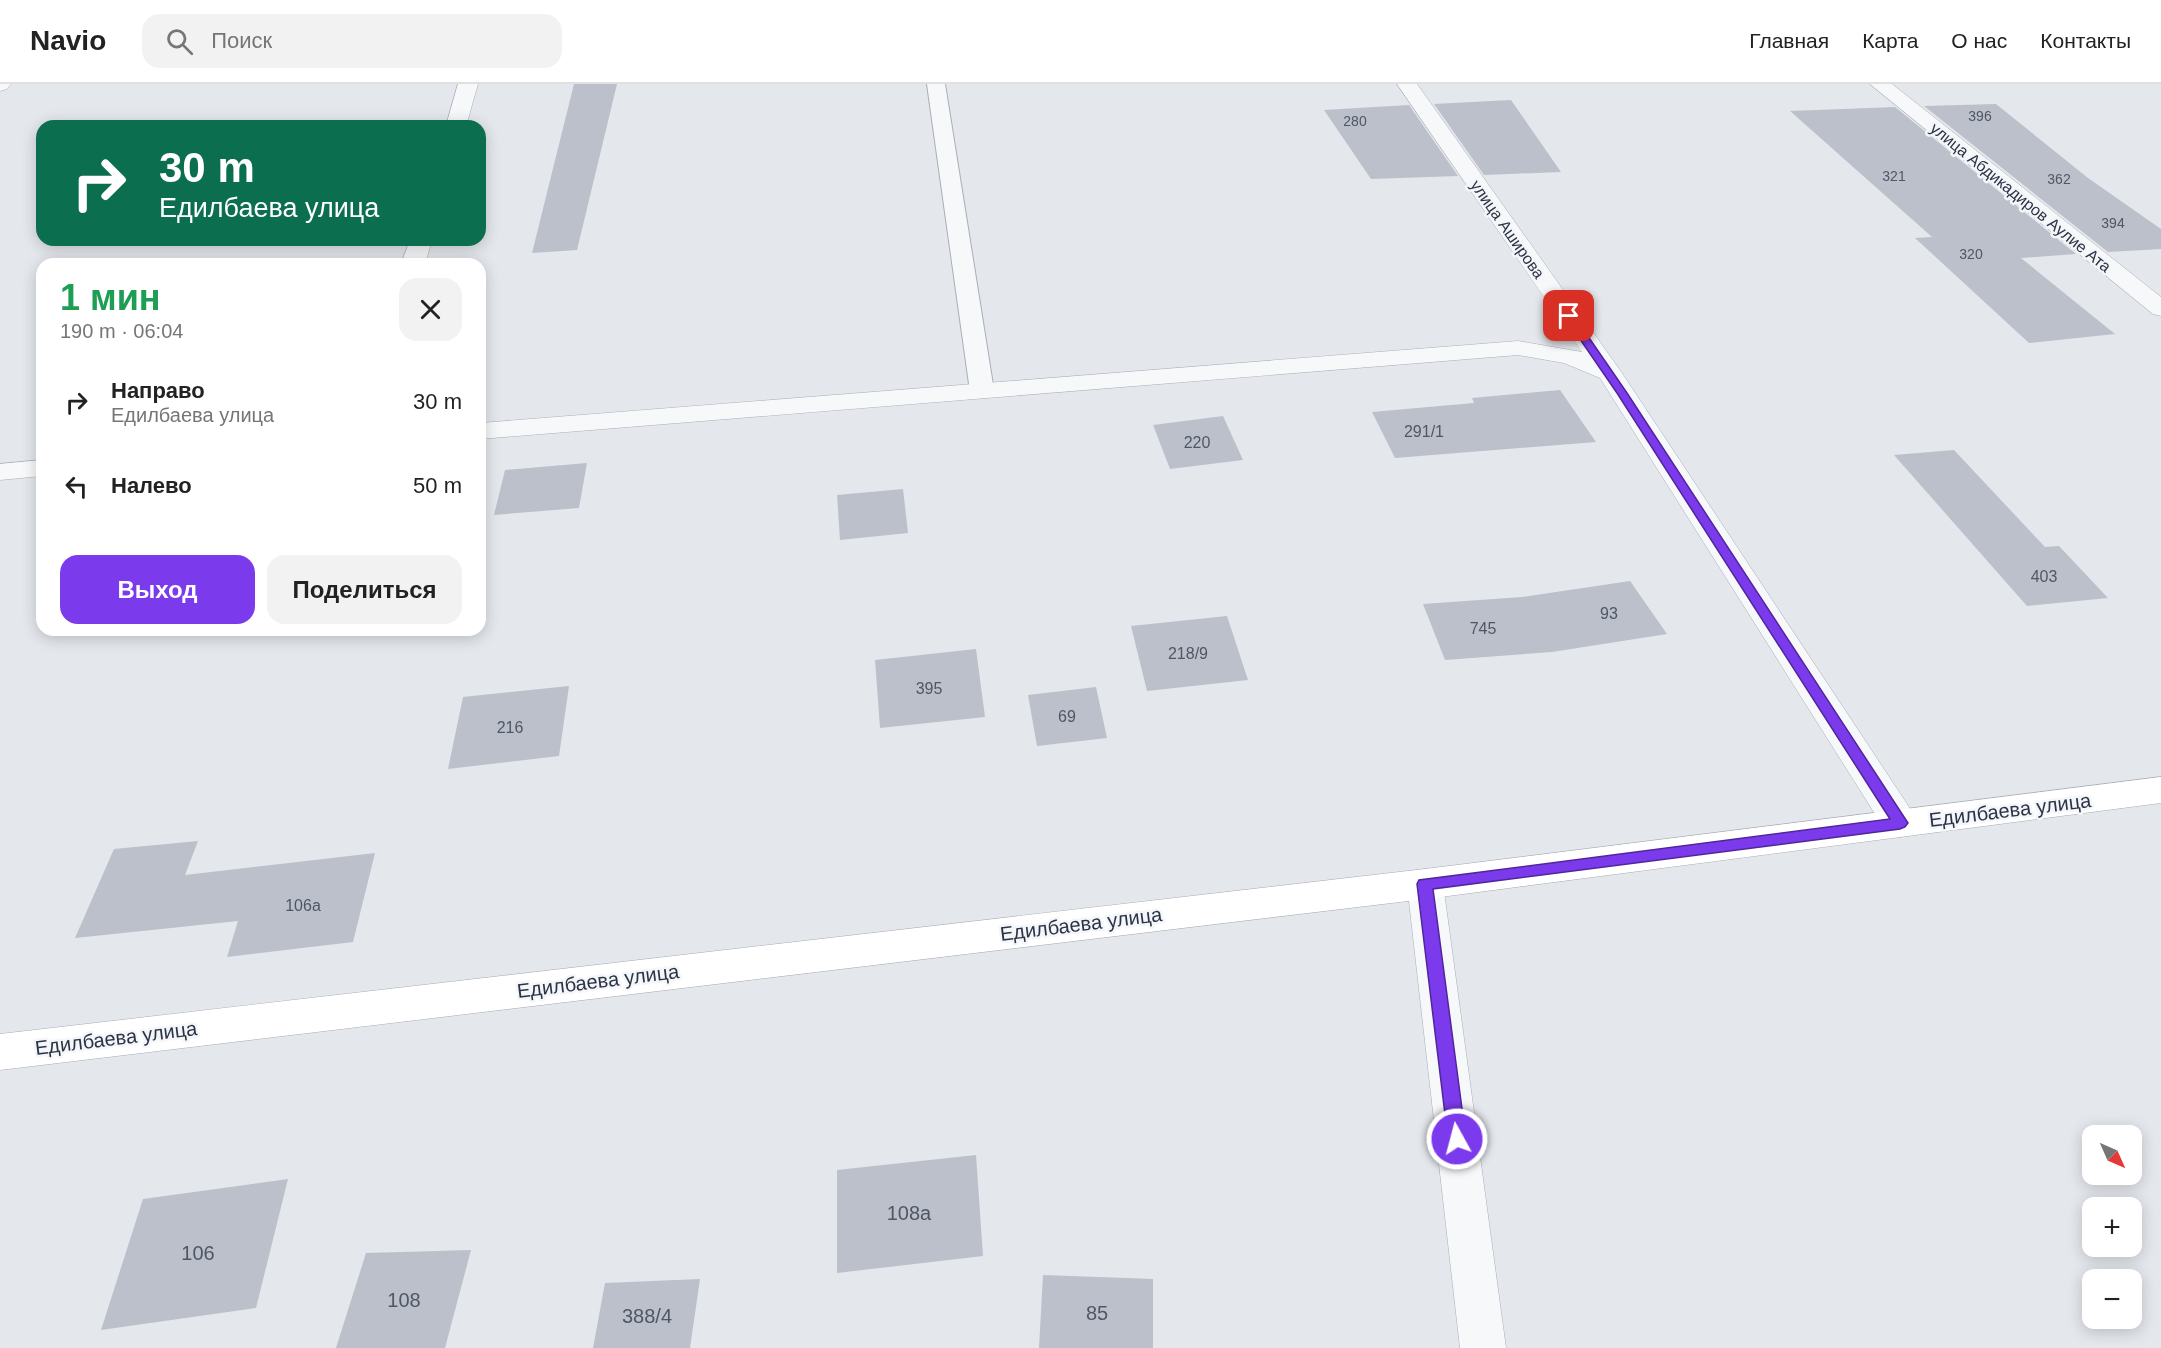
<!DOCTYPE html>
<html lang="ru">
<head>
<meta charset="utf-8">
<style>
	body { margin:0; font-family:Helvetica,sans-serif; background:#f2f2f2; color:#222; height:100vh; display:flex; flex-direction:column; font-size:22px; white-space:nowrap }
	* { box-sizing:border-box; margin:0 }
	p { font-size:20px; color:#767676 }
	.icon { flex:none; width:33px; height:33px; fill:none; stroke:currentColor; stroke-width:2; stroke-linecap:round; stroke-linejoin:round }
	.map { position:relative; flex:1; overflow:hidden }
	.sheet { position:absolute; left:36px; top:174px; width:450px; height:378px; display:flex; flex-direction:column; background:#fff; border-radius:18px; box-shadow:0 3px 15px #0003 }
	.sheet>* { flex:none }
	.top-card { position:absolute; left:36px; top:36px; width:450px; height:126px; border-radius:18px; box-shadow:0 3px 15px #0003; background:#0b6e4f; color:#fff; overflow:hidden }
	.needle { width:39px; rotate:135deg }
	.tools { position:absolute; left:2082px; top:1041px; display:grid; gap:12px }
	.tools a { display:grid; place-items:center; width:60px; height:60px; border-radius:12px; background:#fff; box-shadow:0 3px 15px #0003; font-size:30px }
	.pin { position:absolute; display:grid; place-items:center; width:51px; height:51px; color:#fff; margin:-26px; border-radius:12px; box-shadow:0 3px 9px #0006 }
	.me { position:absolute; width:66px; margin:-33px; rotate:353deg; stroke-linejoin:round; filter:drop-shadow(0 0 4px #0008) }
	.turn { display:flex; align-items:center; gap:21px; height:126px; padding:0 24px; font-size:27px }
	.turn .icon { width:78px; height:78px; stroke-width:2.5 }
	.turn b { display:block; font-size:42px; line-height:51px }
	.round { display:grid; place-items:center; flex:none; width:63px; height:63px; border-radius:18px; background:#f2f2f2 }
	.headline { display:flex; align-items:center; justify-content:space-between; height:102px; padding:0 24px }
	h1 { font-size:36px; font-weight:800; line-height:45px; color:#1e9e55 }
	.cta { display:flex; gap:12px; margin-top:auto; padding:12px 24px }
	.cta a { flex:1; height:69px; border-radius:18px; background:#7c3aed; color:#fff; font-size:24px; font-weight:800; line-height:69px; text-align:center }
	.cta a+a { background:#f2f2f2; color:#222 }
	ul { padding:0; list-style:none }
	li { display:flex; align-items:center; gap:18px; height:84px; padding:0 24px }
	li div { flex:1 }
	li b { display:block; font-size:22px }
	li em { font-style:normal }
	header { display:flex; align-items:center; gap:36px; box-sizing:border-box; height:84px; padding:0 30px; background:#fff; border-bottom:2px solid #e0e0e0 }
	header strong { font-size:28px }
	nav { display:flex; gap:33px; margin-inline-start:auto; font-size:21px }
	.search { width:420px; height:54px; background:#f2f2f2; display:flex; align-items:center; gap:15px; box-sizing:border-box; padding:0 21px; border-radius:18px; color:#767676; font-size:22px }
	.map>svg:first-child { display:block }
	.building { fill:#bbc0ca }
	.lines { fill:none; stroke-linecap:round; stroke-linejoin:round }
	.lane-casing { stroke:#a9aeb7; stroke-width:2 }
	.street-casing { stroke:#a9aeb7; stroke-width:1 }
	.secondary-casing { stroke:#a9aeb7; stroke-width:1 }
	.lane { fill:#f7f8fa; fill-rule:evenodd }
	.street { fill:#f7f8fa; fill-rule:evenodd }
	.secondary { fill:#fff; fill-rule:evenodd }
	.route { fill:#7c3aed; stroke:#51269a; stroke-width:1.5 }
	.labels { text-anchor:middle; stroke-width:5; stroke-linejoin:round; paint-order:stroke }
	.far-number-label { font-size:14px; fill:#4f5766 }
	.far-street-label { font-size:16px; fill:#2b3445; stroke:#f4f6f9 }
	.number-label { font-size:16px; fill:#4f5766 }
	.street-label { font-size:20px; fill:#2b3445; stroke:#f4f6f9 }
	.near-number-label { font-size:20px; fill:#4f5766 }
</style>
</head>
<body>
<header>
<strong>Navio</strong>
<div class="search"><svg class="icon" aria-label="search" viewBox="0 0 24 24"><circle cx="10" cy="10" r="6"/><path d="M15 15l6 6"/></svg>Поиск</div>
<nav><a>Главная</a><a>Карта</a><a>О нас</a><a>Контакты</a></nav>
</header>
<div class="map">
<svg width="2161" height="1264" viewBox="0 0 2161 1264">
	<rect width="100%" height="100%" fill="#e4e7ec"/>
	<path class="building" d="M574,0H617L577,166L532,169Z
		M1511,16L1561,88L1484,91L1434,20Z
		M1996,20L2088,94L2161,145V165L2108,168L1924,22Z
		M1409,21L1458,92L1371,95L1324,26Z
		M1895,23L2076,170L2021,174L2115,250L2029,259L1915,154L1932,153L1790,27Z
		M1560,306L1596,358L1395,374L1372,328L1474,319L1472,314Z
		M1223,332L1243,376L1170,385L1153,341Z
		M1954,366L2045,463L2059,462L2108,514L2027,522L1894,371Z
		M587,379L579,424L494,431L505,386Z
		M903,405L908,449L840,456L837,411Z
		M1630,497L1667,550L1552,568L1445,576L1423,520L1522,513Z
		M1227,532L1248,596L1147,607L1131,542Z
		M976,565L985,633L880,644L875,576Z
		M569,602L559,672L448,685L463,613Z
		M1096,603L1107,654L1037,662L1028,611Z
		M198,757L185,791L375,769L353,858L227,873L238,837L75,854L114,765Z
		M976,1071L983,1172L837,1189V1086Z
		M288,1095L256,1224L101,1246L143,1115Z
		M471,1166L445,1264H336L366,1169Z
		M1043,1191L1153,1195V1264H1039Z
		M700,1195L690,1264H593L605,1199Z"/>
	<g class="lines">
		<defs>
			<path id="lane" d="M927,0H945L994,307L990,312L982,314L974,312L970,307Z"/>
			<path id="street" d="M0,0H11L7,5L0,7Z
				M458,0H478L466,42H446Z
				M1397,0H1417L1622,289L1913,729L1918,739L1913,749L1900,753L1887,749L1600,294L1564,279L1518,271L480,355V339L1518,257L1582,268Z
				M1870,0H1892L2161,213V232L2153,230Z
				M410,156H432L425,180H401Z
				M42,376V392L0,396V380Z
				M1425,785L1438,789L1443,800L1506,1264H1460L1407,800L1412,789Z"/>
			<path id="secondary" d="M2161,693V719L1425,815L0,986V950L1425,785Z"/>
		</defs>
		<use href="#lane" class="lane-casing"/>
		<use href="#street" class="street-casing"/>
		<use href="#secondary" class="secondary-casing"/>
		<use href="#lane" class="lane"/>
		<use href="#street" class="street"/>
		<use href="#secondary" class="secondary"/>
	</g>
	<path class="route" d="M1565,229H1572L1627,309L1908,739L1905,743L1900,745L1433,805L1466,1055L1463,1061L1457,1063L1451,1061L1448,1055L1417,800L1419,796L1890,735L1617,309L1564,232Z"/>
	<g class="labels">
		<g class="far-number-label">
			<text x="1980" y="37">396</text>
			<text x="1355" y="42">280</text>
			<text x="1894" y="97">321</text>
			<text x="2059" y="100">362</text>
			<text x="2113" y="144">394</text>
			<text x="1971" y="175">320</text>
		</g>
		<g class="far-street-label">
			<text transform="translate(2021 113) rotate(39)" y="6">улица Абдикадиров Аулие Ата</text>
			<text transform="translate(1508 145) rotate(55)" y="6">улица Аширова</text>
		</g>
		<g class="number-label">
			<text x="1424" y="353">291/1</text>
			<text x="1197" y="364">220</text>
			<text x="2044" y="498">403</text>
			<text x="1609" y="535">93</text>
			<text x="1483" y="550">745</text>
			<text x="1188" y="575">218/9</text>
			<text x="929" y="610">395</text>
			<text x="1067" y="638">69</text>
			<text x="510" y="649">216</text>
			<text x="303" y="827">106а</text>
		</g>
		<g class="street-label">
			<text transform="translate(2010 726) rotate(-7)" y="7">Едилбаева улица</text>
			<text transform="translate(1081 840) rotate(-7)" y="7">Едилбаева улица</text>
			<text transform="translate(598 897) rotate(-7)" y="7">Едилбаева улица</text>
			<text transform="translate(116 954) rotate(-7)" y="7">Едилбаева улица</text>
		</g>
		<g class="near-number-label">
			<text x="909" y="1136">108а</text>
			<text x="198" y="1176">106</text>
			<text x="404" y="1223">108</text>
			<text x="1097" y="1236">85</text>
			<text x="647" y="1239">388/4</text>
		</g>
	</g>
</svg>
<div class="tools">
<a><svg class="needle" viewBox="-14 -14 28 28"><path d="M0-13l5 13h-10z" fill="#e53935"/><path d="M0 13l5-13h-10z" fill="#767676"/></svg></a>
<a>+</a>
<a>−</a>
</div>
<div class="pin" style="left:1569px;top:232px;background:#d93025"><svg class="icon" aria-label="arrive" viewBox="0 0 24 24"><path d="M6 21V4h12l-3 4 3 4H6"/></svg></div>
<svg class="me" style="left:1457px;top:1055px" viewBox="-20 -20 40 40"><circle r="17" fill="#7c3aed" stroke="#fff" stroke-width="3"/><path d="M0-11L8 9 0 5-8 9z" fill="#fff"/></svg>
<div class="top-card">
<div class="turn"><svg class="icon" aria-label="right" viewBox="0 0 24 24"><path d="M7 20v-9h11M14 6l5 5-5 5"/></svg><div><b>30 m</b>Едилбаева улица</div></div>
</div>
<section class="sheet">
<div class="headline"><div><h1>1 мин</h1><p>190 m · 06:04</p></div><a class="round"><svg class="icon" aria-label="close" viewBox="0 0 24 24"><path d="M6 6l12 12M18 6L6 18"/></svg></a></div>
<ul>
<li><svg class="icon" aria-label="right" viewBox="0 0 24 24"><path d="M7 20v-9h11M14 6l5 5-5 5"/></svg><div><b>Направо</b><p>Едилбаева улица</p></div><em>30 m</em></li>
<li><svg class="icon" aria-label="left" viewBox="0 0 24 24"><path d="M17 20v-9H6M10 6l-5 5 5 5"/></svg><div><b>Налево</b></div><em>50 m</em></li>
</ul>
<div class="cta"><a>Выход</a><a>Поделиться</a></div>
</section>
</div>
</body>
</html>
